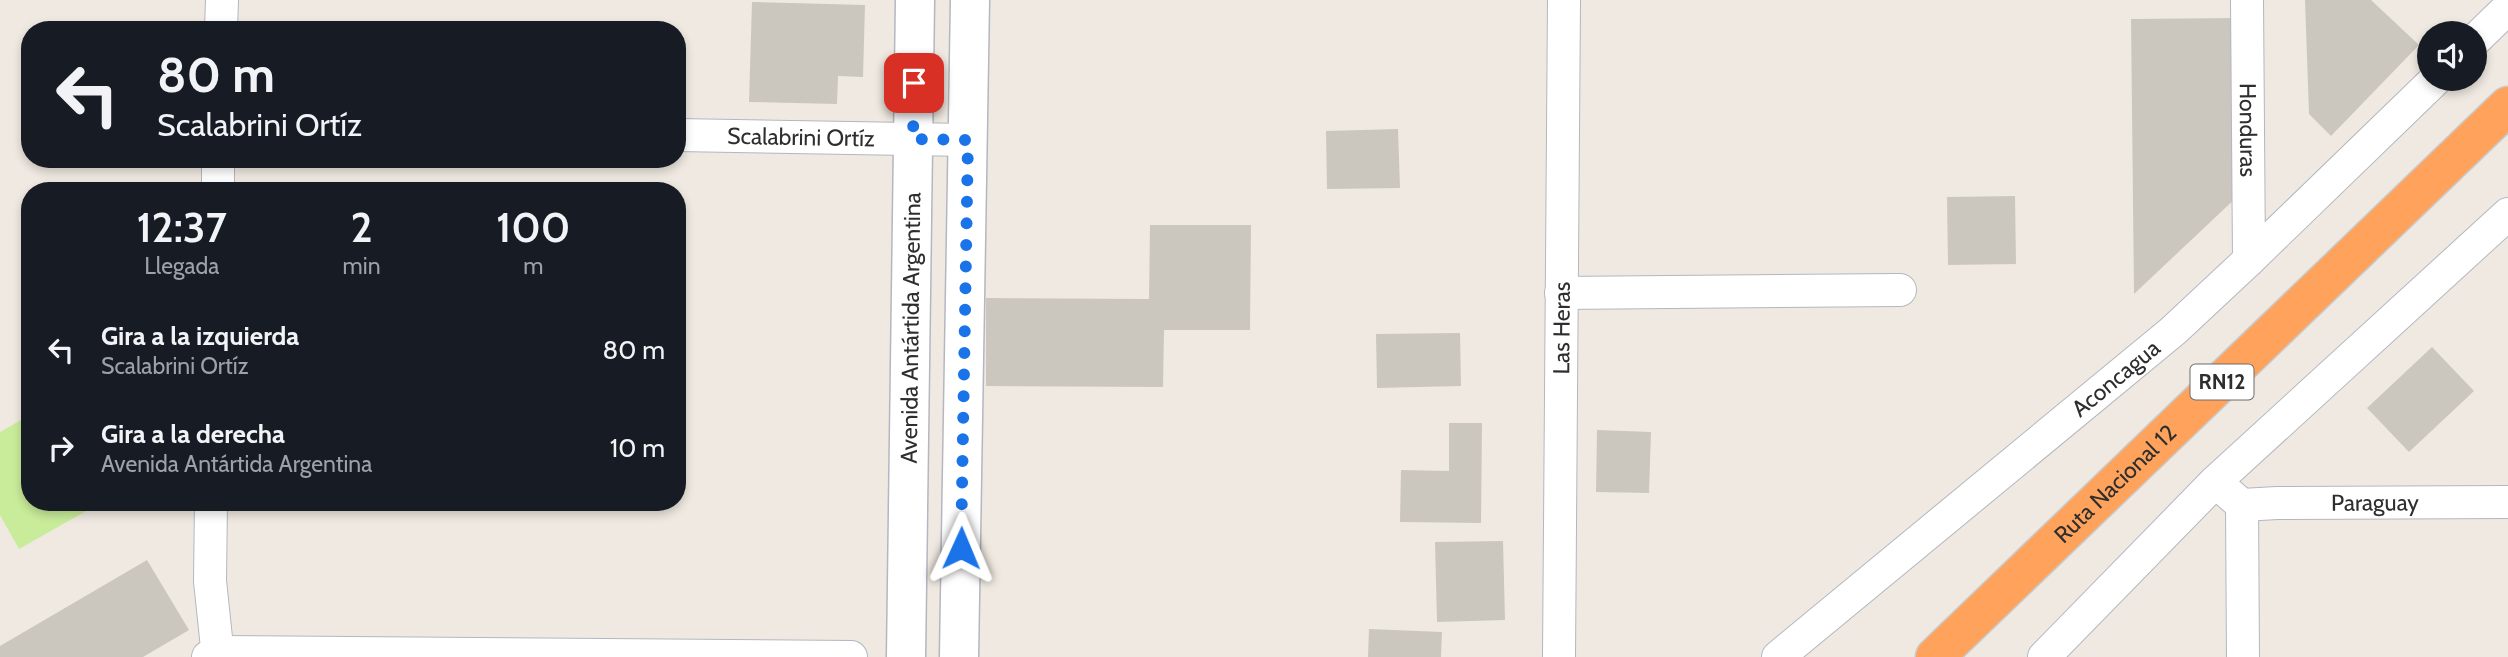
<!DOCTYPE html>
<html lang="es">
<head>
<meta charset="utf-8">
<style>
	body { margin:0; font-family:Cabin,sans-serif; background:#20242c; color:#f1f3f6; height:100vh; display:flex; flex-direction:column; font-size:26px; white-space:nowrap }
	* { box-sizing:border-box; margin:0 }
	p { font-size:23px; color:#9ea1a6 }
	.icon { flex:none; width:38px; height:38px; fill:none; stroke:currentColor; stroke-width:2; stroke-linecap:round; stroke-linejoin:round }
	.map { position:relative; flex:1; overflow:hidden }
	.details { position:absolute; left:21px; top:182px; width:665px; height:329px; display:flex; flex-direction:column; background:#171b24; border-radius:28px; box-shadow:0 4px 10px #0003 }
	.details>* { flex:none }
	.top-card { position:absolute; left:21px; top:21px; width:665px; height:147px; border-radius:28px; box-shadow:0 4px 10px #0003; background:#171b24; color:#f1f3f6; overflow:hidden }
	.fabs { position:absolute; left:2417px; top:21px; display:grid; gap:14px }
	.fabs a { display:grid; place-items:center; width:70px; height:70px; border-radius:50%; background:#171b24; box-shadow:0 4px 10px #0003; font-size:35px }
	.pin { position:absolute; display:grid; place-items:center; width:60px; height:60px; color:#fff; margin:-30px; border-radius:14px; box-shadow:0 4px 10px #0006 }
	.me { position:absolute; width:77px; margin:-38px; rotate:1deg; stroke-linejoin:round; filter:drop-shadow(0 0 5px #0008) }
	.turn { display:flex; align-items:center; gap:24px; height:147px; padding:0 21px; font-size:32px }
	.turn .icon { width:91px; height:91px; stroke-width:2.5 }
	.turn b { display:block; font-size:49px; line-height:60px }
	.eta { display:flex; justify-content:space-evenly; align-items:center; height:119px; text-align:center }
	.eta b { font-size:42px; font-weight:600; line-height:49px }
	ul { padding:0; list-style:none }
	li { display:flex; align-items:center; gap:21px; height:98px; padding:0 21px }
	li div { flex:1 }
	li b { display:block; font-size:26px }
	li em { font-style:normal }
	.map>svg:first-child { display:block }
	.pitch { fill:#c9ec9a }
	.building { fill:#cbc7bf }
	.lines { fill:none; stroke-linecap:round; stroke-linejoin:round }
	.street-casing { stroke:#b4b7c1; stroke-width:34 }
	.secondary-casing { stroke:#b4b7c1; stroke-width:41 }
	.highway-casing { stroke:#c9c9c9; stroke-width:41 }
	.street { stroke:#fff; stroke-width:32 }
	.secondary { stroke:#fff; stroke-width:38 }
	.highway { stroke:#ffa35c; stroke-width:38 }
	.route { stroke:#1a73e8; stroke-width:12; stroke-dasharray:0 21.6 }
	.labels { text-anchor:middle; stroke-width:7; stroke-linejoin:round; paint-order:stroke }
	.shield { fill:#fff; stroke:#6d6d6d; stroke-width:2 }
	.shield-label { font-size:21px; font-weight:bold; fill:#2e2e2e }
	.street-label { font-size:23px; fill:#2e2e2e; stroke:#fff }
</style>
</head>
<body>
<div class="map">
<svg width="2508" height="657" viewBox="0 0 2508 657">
	<rect width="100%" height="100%" fill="#efe9e1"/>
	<path class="pitch" d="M30,415V502H102L19,549L0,515V432Z"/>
	<path class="building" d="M2305,0H2371L2419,45L2331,136L2309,114Z
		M752,2L865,5L863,77L838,76L837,104L749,102Z
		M2237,18L2239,195L2134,294L2131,19Z
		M1398,129L1400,188L1327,189L1326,131Z
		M2015,196L2016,264L1948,265L1947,197Z
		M1150,225H1251L1250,330H1164L1163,387L986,386V298L1149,299Z
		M1460,333L1461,386L1377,388L1376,334Z
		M2432,347L2474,391L2409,452L2367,408Z
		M1449,423H1482L1481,523L1400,522L1401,470L1449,471Z
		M1597,430L1651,432L1649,493L1596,492Z
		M1503,541L1505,620L1437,622L1435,542Z
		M147,560L189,630L143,657H0V646Z
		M1369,629L1442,632L1441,657H1368Z"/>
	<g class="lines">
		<defs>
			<g id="street">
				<path id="s1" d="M2247,0L2249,260"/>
				<path d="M221,30L222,0"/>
				<path d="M2474,41L2508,8"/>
				<path id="s2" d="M677,135L968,140"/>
				<path d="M218,191V159"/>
				<path d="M1561,293L1900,290"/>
				<path d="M2227,492L2242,505L2243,657"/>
				<path d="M211,502L210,581L218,657"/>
				<path id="s3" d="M2242,505L2277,503L2508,502"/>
				<path d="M208,657L216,652L851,657"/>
				<path id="s4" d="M1559,657L1564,0"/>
				<path id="s5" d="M1778,657L2173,331L2249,260L2436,79"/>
				<path d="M2044,657L2216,481L2508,214"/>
			</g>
			<g id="secondary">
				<path id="s6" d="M906,657L915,0"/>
				<path d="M959,657L970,0"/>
			</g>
			<g id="highway">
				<path id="s7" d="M1935,657L2508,106"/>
			</g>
		</defs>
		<use href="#street" class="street-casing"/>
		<use href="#secondary" class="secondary-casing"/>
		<use href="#highway" class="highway-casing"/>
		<use href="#street" class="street"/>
		<use href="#secondary" class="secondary"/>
		<use href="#highway" class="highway"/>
	</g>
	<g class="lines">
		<path class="route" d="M914,83L913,139L968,140L961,548"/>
	</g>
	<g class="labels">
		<rect class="shield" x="2190.5" y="364.5" width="63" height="35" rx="5"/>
		<g class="shield-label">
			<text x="2222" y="389">RN12</text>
		</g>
		<g class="street-label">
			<text dy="8" stroke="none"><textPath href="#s1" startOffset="130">Honduras</textPath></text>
			<text dy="8" stroke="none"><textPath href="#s2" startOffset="124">Scalabrini Ortíz</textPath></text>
			<text dy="8" stroke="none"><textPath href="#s4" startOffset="329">Las Heras</textPath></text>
			<text dy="8" stroke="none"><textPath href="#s6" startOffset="329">Avenida Antártida Argentina</textPath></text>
			<text dy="8" stroke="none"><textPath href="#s5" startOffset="438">Aconcagua</textPath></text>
			<text dy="8" stroke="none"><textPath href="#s7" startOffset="250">Ruta Nacional 12</textPath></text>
			<text dy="8" stroke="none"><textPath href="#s3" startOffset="133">Paraguay</textPath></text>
		</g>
	</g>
</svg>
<div class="fabs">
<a><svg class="icon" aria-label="sound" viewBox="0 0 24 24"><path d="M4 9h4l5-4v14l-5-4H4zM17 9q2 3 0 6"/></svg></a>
</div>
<div class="pin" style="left:914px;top:83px;background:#d93025"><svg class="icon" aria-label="arrive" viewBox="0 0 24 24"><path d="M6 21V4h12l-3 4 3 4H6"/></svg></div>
<svg class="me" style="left:961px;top:548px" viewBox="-20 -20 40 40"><path d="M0-17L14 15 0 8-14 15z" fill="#1a73e8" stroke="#fff" stroke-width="4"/></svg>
<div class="top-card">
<div class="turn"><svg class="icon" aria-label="left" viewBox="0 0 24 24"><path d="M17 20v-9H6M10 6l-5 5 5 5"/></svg><div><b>80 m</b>Scalabrini Ortíz</div></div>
</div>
<section class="details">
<div class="eta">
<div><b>12:37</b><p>Llegada</p></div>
<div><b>2</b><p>min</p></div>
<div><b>100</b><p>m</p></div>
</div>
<ul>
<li><svg class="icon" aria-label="left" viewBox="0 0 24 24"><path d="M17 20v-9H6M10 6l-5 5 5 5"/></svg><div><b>Gira a la izquierda</b><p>Scalabrini Ortíz</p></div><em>80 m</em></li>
<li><svg class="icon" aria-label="right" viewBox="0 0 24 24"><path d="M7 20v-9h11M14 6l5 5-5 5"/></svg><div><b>Gira a la derecha</b><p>Avenida Antártida Argentina</p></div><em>10 m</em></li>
</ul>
</section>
</div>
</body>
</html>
